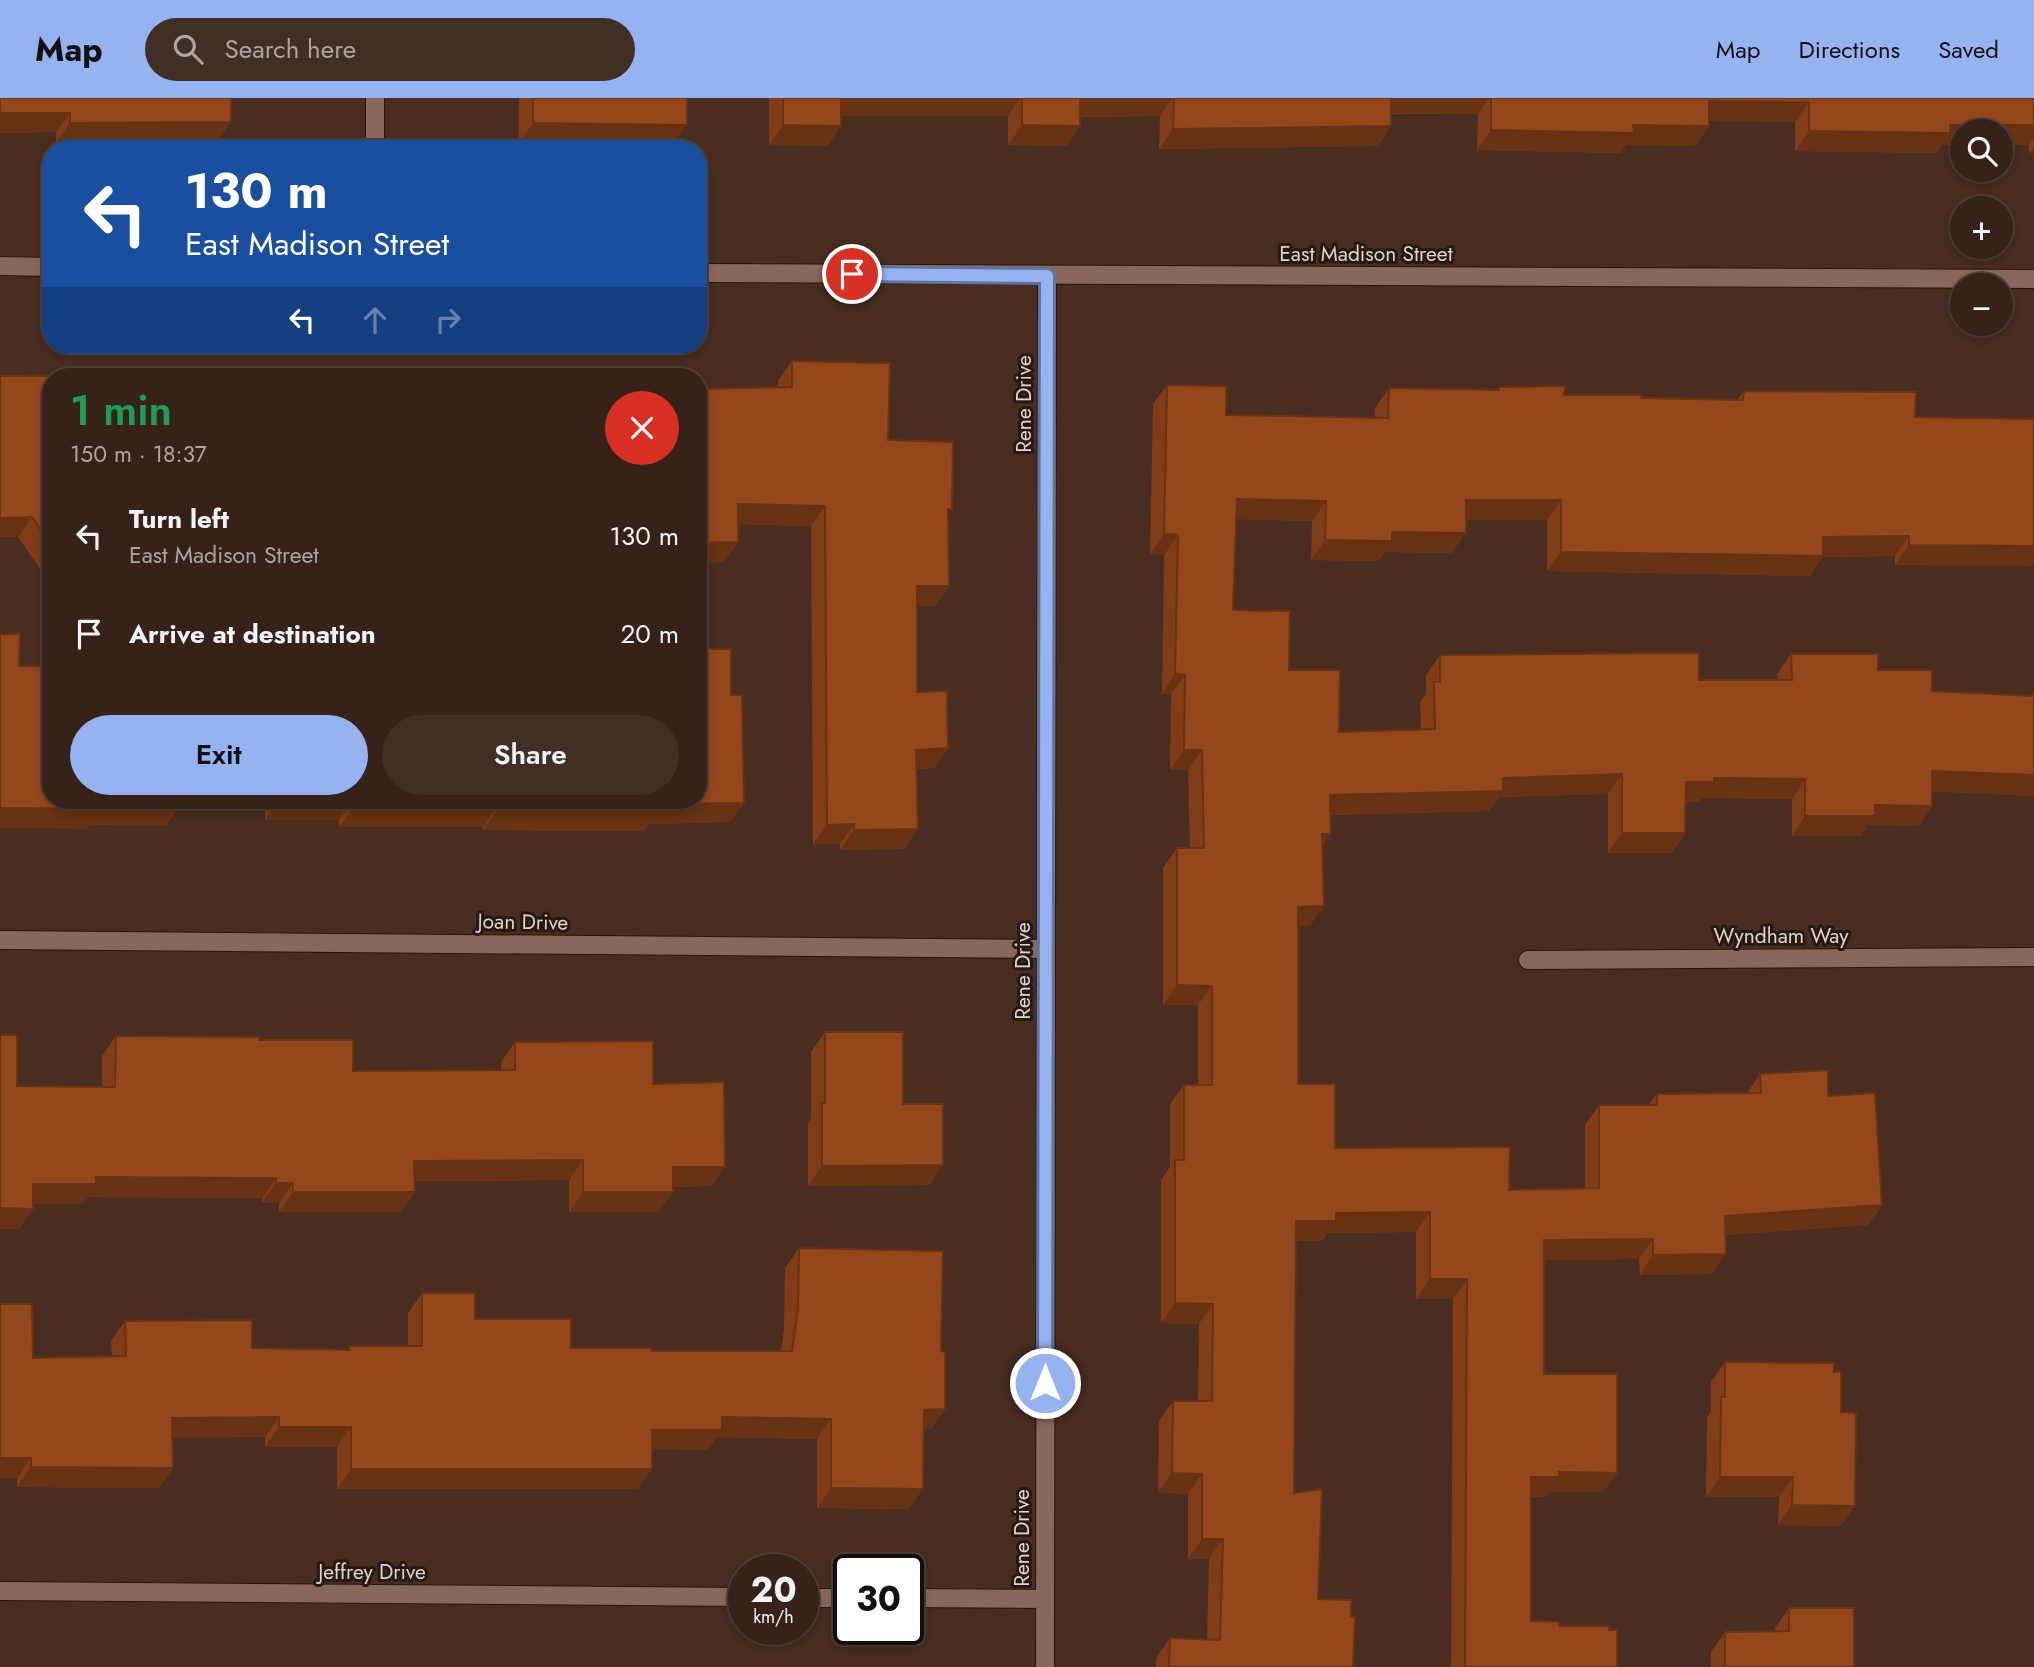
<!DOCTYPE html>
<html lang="en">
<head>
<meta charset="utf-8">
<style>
	body { margin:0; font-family:Jost,sans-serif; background:#412f25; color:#f1f3f6; height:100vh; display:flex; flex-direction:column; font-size:26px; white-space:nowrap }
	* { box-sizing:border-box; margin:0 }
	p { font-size:23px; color:#aaa4a2 }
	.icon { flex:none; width:38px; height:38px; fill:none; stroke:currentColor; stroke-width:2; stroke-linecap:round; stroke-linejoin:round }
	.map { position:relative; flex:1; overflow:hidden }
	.details { position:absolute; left:42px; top:270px; width:665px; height:441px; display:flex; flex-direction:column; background:#362218; border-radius:28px; box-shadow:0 4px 10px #0003,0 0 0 2px #503f37 }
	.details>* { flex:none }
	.guide { position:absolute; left:42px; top:42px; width:665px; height:214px; border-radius:28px; box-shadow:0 4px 10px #0003,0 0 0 2px #503f37; background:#1a4fa0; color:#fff; overflow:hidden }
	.buttons { position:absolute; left:1950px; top:21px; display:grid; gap:14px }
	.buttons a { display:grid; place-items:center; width:63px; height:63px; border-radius:50%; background:#362218; box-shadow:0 4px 10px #0003,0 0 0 2px #503f37; font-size:35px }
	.speed { position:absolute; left:728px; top:1456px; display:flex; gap:14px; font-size:35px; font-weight:700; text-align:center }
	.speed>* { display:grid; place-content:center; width:91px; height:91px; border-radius:50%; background:#362218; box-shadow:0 4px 10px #0003,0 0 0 2px #503f37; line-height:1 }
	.speed small { font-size:18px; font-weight:400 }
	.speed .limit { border:4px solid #111; border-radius:10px; background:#fff; color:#111 }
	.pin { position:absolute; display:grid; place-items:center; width:60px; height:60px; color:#fff; margin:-30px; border:4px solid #fff; border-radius:50%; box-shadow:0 2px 7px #0007 }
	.me { position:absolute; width:77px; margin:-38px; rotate:0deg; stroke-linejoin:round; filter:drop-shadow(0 0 5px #0008) }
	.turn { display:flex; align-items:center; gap:24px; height:147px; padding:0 28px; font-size:32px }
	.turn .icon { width:91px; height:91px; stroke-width:2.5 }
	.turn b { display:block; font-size:49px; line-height:60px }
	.lanes { display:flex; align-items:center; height:66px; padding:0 28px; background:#0003; justify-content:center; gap:35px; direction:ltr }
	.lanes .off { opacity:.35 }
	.round { display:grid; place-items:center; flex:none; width:74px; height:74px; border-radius:37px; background:#412f25 }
	.summary { display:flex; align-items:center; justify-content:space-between; height:119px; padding:0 28px }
	h1 { font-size:42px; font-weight:600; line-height:52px; color:#1e9e55 }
	.cta { display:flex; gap:14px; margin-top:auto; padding:14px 28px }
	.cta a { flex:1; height:80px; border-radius:42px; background:#95b2f1; color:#111; font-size:28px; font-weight:600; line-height:80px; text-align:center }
	.cta a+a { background:#412f25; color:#f1f3f6 }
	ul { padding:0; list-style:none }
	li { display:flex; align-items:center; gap:21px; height:98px; padding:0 28px }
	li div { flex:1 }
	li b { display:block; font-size:26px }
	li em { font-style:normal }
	header { display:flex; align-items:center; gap:42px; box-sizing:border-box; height:98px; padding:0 35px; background:#95b2f1; color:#111 }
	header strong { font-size:33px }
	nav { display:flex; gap:38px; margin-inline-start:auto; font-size:24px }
	.search { width:490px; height:63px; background:#412f25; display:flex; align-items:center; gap:18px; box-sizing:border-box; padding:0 24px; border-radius:38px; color:#aaa4a2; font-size:26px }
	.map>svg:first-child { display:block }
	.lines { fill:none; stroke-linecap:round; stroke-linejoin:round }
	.minor-casing { stroke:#2d1408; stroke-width:20 }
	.minor { stroke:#88685a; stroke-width:18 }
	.wall { fill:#803d18 }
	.shaded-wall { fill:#683214 }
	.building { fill:#95471c; stroke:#683214; stroke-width:2 }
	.route-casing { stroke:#61749d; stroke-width:18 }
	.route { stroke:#95b2f1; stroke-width:12 }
	.labels { text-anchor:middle; stroke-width:6; stroke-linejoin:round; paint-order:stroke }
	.street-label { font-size:21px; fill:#e3d1c9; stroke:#251913 }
</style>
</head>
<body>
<header>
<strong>Map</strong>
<div class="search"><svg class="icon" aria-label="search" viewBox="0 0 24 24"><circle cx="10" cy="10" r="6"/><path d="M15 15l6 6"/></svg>Search here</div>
<nav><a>Map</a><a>Directions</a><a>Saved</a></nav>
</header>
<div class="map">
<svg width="2034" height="1569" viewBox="0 0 2034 1569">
	<rect width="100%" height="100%" fill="#482d20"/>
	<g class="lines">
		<defs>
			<path id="minor" d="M375,51V0
				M0,168L51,169
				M698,175L2034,181
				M0,842L1046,851
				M1528,862L2034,859
				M0,1493L744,1499
				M803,1500H849
				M908,1500L1045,1501
				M1045,1569L1047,178"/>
		</defs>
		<use href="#minor" class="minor-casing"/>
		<use href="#minor" class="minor"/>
	</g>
	<path class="wall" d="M0,0L231,24L217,44L56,45V34L0,35Z
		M519,0H687L673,47L519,45Z
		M769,0H2034V55H2029V47L1962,33V47H1942L1936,55L1795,53V24L1709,23V28L1695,48L1626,47L1620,55L1477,52L1478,16H1391V28L1377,48L1159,51L1160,18L1080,19V28L1066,48L1008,47V18H841V28L827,48L769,47Z
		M792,263L888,342L948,416L949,488L935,508H917V594L948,650L934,670L917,671L918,731L904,751L840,752V746H813L811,428L738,426V444L724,464L698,465V291L778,289V283Z
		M51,278V466L41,472L18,439Z
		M1167,287L1226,317L1375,320V310L1389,290L1497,292L1499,289L1564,297L1738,301L1744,293L1915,319L2034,321L1895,467V458L1823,459L1810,478L1547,473V422H1466L1452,455L1385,454L1378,463L1311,462L1312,423L1236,421L1233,512L1289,572L1339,634L1421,632L1420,604L1426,596V577L1440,557L1699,582H1778L1777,576L1791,556L1878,572L1932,593L2032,598L2034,595V698L1932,693V708L1919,728L1868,727L1861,738H1792V701L1702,700L1700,704H1686L1685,735L1671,755H1608V696L1499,699L1489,713L1330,717L1323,747L1310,828H1298V986L1335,1050L1509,1092L1585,1090V1027L1599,1007H1648L1657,996L1747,995L1760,976L1828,998L1882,1107L1868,1127L1726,1137L1712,1176L1640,1177L1639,1161L1544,1162V1276L1617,1375L1603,1394H1549L1545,1399H1531V1523L1559,1528L1617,1569H1451L1453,1201H1416V1134L1327,1135L1322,1143H1296L1294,1395L1318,1501L1351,1518L1353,1569H1156V1560L1170,1540L1207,1541L1209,1461H1188V1396L1158,1394L1159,1323L1173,1303H1198L1199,1226L1161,1225V1082L1170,1069V1006L1184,987H1198V907H1163V770L1177,750H1190L1188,672H1170L1171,596H1162L1164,457L1150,456L1153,306Z
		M731,597L744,705L730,724L649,726L644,733L483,732V729H339V722H265V702H698Z
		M825,934L903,1006L930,1087L808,1088V1025L811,1020V954Z
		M0,937L17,988H102V958L116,938L259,942L353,973L501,972V964L515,944L653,986L725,1069L711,1088L673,1089L659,1114H569V1082L415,1083V1094L401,1114H279V1105H262V1100L88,1099L82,1106H33V1111L19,1131H0Z
		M799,1150L941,1253L945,1311L931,1331H924L909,1411L817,1410V1341L717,1339L708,1352L652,1351L638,1391H337V1349H265V1339H172L173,1370L159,1390L17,1389V1380H0V1206L33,1260L112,1258L111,1243L125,1223L252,1250L347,1252L349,1248H408V1215L422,1195L475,1221L571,1250L652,1253H781L784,1231L785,1170Z
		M1725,1264L1834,1274L1855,1408L1841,1428L1778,1427L1779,1399H1706L1707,1319L1711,1313V1284Z
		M1789,1510L1854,1569H1711V1554L1725,1534L1775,1533V1530Z"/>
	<path class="shaded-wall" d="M840,0H1020L1008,18H827Z
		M1079,0H1172L1160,18L1066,19Z
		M1388,0H1489L1478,16L1377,15Z
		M1709,3L1809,4L1795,24L1695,23Z
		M0,15H70L56,34L0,35Z
		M231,24L217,44L56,45L70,25Z
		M533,25L687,27L673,47L519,45Z
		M783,27L841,28L827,48L769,47Z
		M1022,27L1080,28L1066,48L1008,47Z
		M1633,27L1709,28L1695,48L1626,47L1620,55L1477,52L1491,32Z
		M1950,27H2034V40L2029,47H2000V33H1962V47H1942L1936,55L1795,53L1809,33Z
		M1391,28L1377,48L1159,51L1173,31Z
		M2034,48V55H2029Z
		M1237,401L1326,403L1312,423L1223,421Z
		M1466,402H1561L1547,422H1453Z
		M738,406L825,408L811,428L724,426Z
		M32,419L18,439H0V420Z
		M1392,434L1466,435L1452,455L1385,454L1378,463L1311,462L1325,442Z
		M1164,436L1178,437L1164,457L1150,456Z
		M1909,438L1895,458L1823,459L1810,478L1547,473L1561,454L1823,439Z
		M738,444L724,464L698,465V445Z
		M1909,447L2034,448V468L1895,467Z
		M51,458V466L41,472Z
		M917,488H949L935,508H903Z
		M1175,576L1185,577L1171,596H1162Z
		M948,650L934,670L902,671L916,652Z
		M1184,652H1202L1188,672H1170Z
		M1932,673L2034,677V698L1919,693Z
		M1622,676L1608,696L1499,699L1489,713L1316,717L1330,697L1503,680Z
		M1714,680L1805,681L1792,701L1702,700L1700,704H1672L1686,684Z
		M279,702H353L339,722H265Z
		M744,705L730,724L649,726L644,733L483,732L497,712L658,706Z
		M101,707L180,708L166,728L90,727L87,731L0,730V710Z
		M1875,707L1932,708L1919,728L1868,727L1861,738H1792L1805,718Z
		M497,709L483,729H339L353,710Z
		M854,726L840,746H813L827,727Z
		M918,731L904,751L840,752L854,732Z
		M1622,735H1685L1671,755H1608Z
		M1322,736H1331L1317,756Z
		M1324,808L1310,828L1284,829L1298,809Z
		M1177,887L1212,888L1198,907H1163Z
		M583,1062L569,1082L400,1083L414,1063Z
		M943,1067L930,1087L808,1088L822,1068Z
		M673,1069H725L711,1088L660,1089Z
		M96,1079L276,1080L262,1100L88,1099L82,1106H19L33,1086Z
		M276,1085H293L279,1105H262Z
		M293,1094H415L401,1114H279Z
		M583,1094H673L659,1114H569Z
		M1882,1107L1868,1127L1711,1138L1725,1118Z
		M0,1110L33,1111L19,1131H0Z
		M1430,1114L1416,1134L1327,1135L1322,1143H1282L1296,1123L1336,1115Z
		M1653,1141L1639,1161L1530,1162L1544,1142Z
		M1726,1156L1712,1176L1640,1177L1653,1157Z
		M1430,1181H1467L1453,1201H1416Z
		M1175,1205L1213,1206L1199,1226L1161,1225Z
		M945,1311L931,1331L910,1332L924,1312Z
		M279,1319L265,1339L158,1340L172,1320Z
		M722,1319L831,1321L817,1341L717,1339L708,1352L638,1351L652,1332Z
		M279,1329H351L337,1349H265Z
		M0,1360H31L17,1380H0Z
		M31,1369L173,1370L159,1390L17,1389Z
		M351,1371H652L638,1391H337Z
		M1559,1374L1617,1375L1603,1394H1549L1545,1399L1517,1398L1531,1379Z
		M1172,1375L1202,1376L1188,1396L1158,1394Z
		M1720,1379H1793L1779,1399H1706Z
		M831,1390L923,1391L909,1411L817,1410Z
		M1792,1407L1855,1408L1841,1428L1778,1427Z
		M1202,1441H1223L1209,1461H1188Z"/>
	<path class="building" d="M0,0H231V24L70,25V15H0Z
		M533,0H687V27L533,25Z
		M783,0H841V28L783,27Z
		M1022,0H1080V28L1022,27Z
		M1174,0H1391V28L1173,31Z
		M1491,0H2034V27H1950V35L1809,33V4L1709,3V28L1633,27L1634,35L1491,32Z
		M792,263L890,265L888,342L953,344L952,411H948L949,488H917V594L947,593L948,650L916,652L918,731L854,732V726L827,727L825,408L738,406V444L698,445V291L792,289Z
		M103,277V278H51V447L32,419L0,420V278Z
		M1167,287L1226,288V317L1388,320L1389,290L1499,292V289L1565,288L1564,297H1641V300L1743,302L1744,293L1916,294L1915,319L2034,321V448L1909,447V438L1823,439V458L1561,454V402H1466V435L1392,434V443L1325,442L1326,403L1237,401L1233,512L1290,513L1289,572H1340L1339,634L1435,631L1434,584H1440V557L1699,555V582H1792L1791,556H1878V572H1932V593L2034,598V677L1932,673V708L1875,707V718H1805V681L1714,680V684H1686L1685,735H1622V676L1503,680V693L1330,697L1331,736H1322L1324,808L1298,809V986H1335V1050L1510,1049L1509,1092L1599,1090V1007H1657V996L1761,995L1760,976L1828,972V998L1875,995L1882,1107L1725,1118L1726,1156L1653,1157V1141L1544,1142V1276H1617V1375L1559,1374V1379H1531V1523L1559,1524V1528H1609V1532H1617V1569H1465L1467,1181H1430V1114L1336,1115V1123H1296L1294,1395L1322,1391L1318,1501L1351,1502V1518L1355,1519L1353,1569H1169L1170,1540L1220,1542L1223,1441H1202V1376L1172,1375L1173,1303H1212L1213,1206L1175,1205V1062H1184V987H1212V888L1177,887V750H1204L1202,652H1184L1185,577L1175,576L1178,437L1164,436Z
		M0,536H20L19,568H51V702H180V708L101,707V711L0,710Z
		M698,551H731V597H742L744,705L658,706V713L497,712V709L353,710V702H279H698Z
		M825,934H903V1006H943V1067L822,1068V1005H825Z
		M0,937H17V988L115,989L116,938L259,939V942H353V973L515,972V944L653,943V986L724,984L725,1069H673V1094H583V1062L414,1063L415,1094H293V1085H276V1080L96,1079V1086H33V1111L0,1110Z
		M799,1150L943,1153L941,1253L945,1254V1311L924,1312L923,1391L831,1390V1321L722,1319V1332H652V1371H351V1329H279V1319L172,1320L173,1370L31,1369V1360H0V1206H32L33,1260L126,1258L125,1223L252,1222V1250L350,1252L349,1248H422V1195H475V1221H571V1250H651L652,1253H792L798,1211Z
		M1725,1264L1834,1265V1274L1841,1273V1314L1856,1315L1855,1408L1792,1407L1793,1379H1720L1721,1299H1725Z
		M1789,1510H1854V1569H1725V1534L1789,1533Z"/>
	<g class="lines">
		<defs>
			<path id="route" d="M852,176L1047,178L1045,1285"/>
		</defs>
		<use href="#route" class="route-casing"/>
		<use href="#route" class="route"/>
	</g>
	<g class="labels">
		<g class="street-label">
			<text x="1366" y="163">East Madison Street</text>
			<text transform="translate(1024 306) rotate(-90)" y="7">Rene Drive</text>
			<text transform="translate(523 824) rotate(1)" y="7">Joan Drive</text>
			<text x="1781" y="845">Wyndham Way</text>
			<text transform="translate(1023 873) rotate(-90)" y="7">Rene Drive</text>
			<text transform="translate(1022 1440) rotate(-90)" y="7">Rene Drive</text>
			<text x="372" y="1481">Jeffrey Drive</text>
		</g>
	</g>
</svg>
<div class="buttons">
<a><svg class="icon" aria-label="search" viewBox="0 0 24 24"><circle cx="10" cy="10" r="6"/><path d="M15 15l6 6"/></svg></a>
<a>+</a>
<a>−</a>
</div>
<div class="speed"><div>20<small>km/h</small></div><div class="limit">30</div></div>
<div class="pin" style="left:852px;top:176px;background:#d93025"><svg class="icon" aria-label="arrive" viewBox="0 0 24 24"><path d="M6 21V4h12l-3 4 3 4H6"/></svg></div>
<svg class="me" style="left:1045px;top:1285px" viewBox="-20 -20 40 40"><circle r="17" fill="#95b2f1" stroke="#fff" stroke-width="3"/><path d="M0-11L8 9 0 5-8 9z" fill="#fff"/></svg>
<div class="guide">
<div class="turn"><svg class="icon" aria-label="left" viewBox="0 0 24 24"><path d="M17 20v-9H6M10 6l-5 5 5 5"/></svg><div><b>130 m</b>East Madison Street</div></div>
<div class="lanes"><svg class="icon" aria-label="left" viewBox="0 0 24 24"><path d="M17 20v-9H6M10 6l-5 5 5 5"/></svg><svg class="icon off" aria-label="ahead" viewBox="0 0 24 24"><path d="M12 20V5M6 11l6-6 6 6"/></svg><svg class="icon off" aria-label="right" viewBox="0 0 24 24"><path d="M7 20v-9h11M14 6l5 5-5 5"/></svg></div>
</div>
<section class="details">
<div class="summary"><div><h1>1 min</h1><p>150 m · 18:37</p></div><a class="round" style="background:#d93025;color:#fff"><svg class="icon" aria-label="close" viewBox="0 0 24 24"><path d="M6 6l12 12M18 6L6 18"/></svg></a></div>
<ul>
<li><svg class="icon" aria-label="left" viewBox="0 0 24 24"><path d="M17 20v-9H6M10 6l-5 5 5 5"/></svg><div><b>Turn left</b><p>East Madison Street</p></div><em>130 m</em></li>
<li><svg class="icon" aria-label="arrive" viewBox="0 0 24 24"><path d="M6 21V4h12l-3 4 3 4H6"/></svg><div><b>Arrive at destination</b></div><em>20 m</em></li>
</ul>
<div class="cta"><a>Exit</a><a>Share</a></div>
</section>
</div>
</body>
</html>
